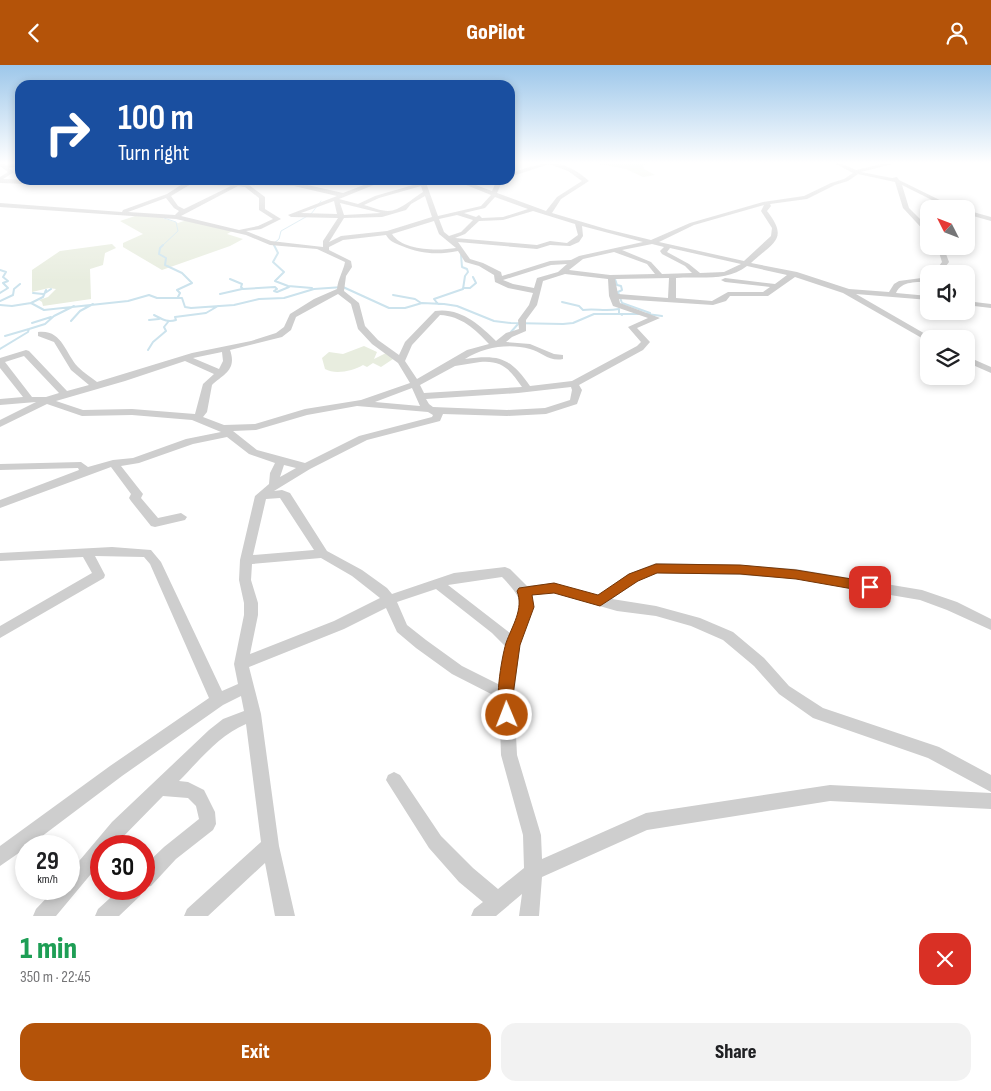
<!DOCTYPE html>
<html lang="en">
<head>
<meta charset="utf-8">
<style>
	body { margin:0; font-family:"Sofia Sans Condensed",sans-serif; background:#f2f2f2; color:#202124; height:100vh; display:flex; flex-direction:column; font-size:19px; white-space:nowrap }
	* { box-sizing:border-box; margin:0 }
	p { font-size:16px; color:#757577 }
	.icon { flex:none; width:28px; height:28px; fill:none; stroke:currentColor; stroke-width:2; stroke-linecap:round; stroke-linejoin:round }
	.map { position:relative; height:851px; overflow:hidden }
	.panel { display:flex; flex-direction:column; background:#fff; flex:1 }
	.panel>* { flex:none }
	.guide { position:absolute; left:15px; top:15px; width:500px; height:105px; border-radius:15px; box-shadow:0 2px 8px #0003; background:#1a4fa0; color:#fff; overflow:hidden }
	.needle { width:32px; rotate:312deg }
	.buttons { position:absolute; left:920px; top:135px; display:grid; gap:10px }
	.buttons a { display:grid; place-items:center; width:55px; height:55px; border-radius:10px; background:#fff; box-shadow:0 2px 8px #0003; font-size:25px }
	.speed { position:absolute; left:15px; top:770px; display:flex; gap:10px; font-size:25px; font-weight:700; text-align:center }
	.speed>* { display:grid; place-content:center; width:65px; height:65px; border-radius:50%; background:#fff; box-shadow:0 2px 8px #0003; line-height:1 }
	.speed small { font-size:12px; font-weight:400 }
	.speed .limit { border:8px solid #d22; background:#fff; color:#111 }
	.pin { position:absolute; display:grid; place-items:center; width:42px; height:42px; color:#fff; margin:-21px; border-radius:10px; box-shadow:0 2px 8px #0006 }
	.me { position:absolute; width:55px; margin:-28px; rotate:359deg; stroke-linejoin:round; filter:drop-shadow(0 0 4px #0008) }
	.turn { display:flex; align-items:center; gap:18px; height:105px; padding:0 20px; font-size:22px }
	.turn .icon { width:65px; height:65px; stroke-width:2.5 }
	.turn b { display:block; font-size:35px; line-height:42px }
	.round { display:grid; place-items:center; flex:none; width:52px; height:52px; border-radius:15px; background:#f2f2f2 }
	.headline { display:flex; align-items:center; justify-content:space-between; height:85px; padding:0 20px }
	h1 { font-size:30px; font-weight:800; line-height:38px; color:#1e9e55 }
	.button { display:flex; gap:10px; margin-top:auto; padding:10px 20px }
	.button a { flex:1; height:58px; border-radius:15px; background:#b45309; color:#fff; font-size:20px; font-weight:800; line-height:58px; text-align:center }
	.button a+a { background:#f2f2f2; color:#202124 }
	header { display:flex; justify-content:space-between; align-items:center; height:65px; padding:0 20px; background:#b45309; color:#fff; font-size:22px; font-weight:800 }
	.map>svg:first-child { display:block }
	.green { fill:#e8eddf }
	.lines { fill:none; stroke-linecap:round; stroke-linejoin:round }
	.stream-far1 { stroke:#cce3ed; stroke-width:1 }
	.stream { stroke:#cce3ed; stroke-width:2 }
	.minor { fill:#cecece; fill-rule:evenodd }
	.route { fill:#b45309; stroke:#753606 }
</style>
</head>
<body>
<header><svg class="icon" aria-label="back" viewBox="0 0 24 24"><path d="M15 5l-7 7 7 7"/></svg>GoPilot<svg class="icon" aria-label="person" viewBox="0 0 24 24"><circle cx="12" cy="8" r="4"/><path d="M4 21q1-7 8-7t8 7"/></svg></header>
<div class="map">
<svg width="991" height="851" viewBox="0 0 991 851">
	<rect width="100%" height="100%" fill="#fff"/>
	<path class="green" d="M594,98H650L643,101L644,104L655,110L643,112L626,104Z
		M141,149L153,150L178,158L187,155L234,165L227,169L243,174L230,181L162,205L123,182V178L143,169L120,156Z
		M112,179L116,183L105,188L103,200L90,204L91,234L43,241L42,237L39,235L48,232L56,224L49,223L32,227V205L60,186Z
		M364,281L377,287L374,294L388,287L396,292L381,302L373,298L367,302L363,300C353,306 335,310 325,304L322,293L329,287L343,289Z"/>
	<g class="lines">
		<path class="stream-far1" d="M162,181L178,166L176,157L164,153
			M274,181L273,179L279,174L281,166L311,149L321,136"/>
		<path class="stream" d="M163,180L160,183L159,189L166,193L165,200L182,208L192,218L177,225L180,228L178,232
			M274,180L278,188L273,197L284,207L275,216L288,221L312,223
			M0,205L6,207L3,212L8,216L3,218L8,223L0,228
			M230,214L242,219L241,222L243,224L275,222L277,224L274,226L277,227L289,222
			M615,214L617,220L621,221L622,225L618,227L622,238L650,248
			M463,223H470L476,218L473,212
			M33,228L43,229
			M45,228L51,224
			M220,229L242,224
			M393,230L415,234L421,238
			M0,236L13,230L14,224L20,219
			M562,237L579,241L583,245C596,243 604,247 619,244V248L622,250
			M31,238L43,232L46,225
			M438,239L434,234L463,224L465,211L468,207L467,204L462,202L461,190
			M0,240L12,241L31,238L44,245L128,236L149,230L157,233H182L185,242L191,243L234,240L259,234L284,233L314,224L343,222L389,243H405L422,238L444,239L457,241L494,256L511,258L563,259L573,258L594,249H639
			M647,249L662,251
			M154,250C162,254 167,258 176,255L175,252L206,248L218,241
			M149,255L159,254
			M71,256L80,246L93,239
			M32,258L51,252
			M510,268L519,258
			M5,271L29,264
			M0,284L28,267L29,264L45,259L54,251L74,241
			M148,285L153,277L166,266L164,262L168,257"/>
		<path class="minor" d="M0,98L6,100L20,98V101L9,103L14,107L3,114C83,118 162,114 242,118V115H248L294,117L343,128L364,120L343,115L370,118L378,115H386L339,134L358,139L375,131L420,118L419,115H425L438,151L481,141L491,130L454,115H462L492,126L497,115H503L497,128L546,146L557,132L582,116L568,106L549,99L510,112V108C543,98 560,90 589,116L561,134L552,148L606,164L651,175L690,158L763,137L804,131L831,118L844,114L853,108L834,98H840L856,105L887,98H896L861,107L892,113L897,112L899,115L958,144H950L902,120L909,143L929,163V171L903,143L895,117L858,109L848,116L835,120L807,134L770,139L771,141L767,146C790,175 772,178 751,198L797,207L849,224L889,227L894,219L899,216L929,212V216C917,218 902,215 896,228L929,231V235L856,229L934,274H929V276H927L843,228L795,212L768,231H730L726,236L713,240L619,234L620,238L660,253L637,263L650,277L643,285L579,320L582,325L577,339L546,349L507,351L443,349L440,356L367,375L310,404L274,426L282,425L290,428L327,486L362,505L387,523L392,529L454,508L505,502L510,504L527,521L554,518L598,531L628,509L656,498L741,500L796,504L922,525L957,537L991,554V565L947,545L920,535L796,514L741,510L657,508L638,515L612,534L656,541L700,553L733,567L764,593L789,621L823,643L939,682L991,710V727L928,693L813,653L779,629L754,601L723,575L691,561L656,551L617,546L554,528L532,530V546L520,580L514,630L517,690L541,770L542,794L646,748L830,720L991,728V744L830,736L647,765L542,812L539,851H519L522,829L496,851H471L474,844L483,837L459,817L429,783L386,715L388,710L394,707L400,710L441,771L473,803L498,824L524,803L523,770L501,690L499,633L452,609L416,583L397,567L386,543L344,564L249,602L261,649L279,781L295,851H275L265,798L208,851H184L187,844L261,777L246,659C219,670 199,696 179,716L188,717L204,725L215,747L216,759L213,765L176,794L151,821L144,823V801L164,782L199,754L196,741L188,733L163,731L114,781H101V797L56,851H33L36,844L55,824H69V808L112,757L209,665L223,654L244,646L241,631L223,640L122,711L29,781H26V783L0,801V781L110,701L209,633L150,499L144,492L95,491L105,510L104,513L0,573V561L92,508L83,492L0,496V488L112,482L151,485L161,497L222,626L238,619L234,599L244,550V538L239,515L240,495L255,431L269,419L270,408L275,398L249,389L227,372L193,379L139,398L121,401L143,429L141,433L158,453L181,448L187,452L185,455L155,462L151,461L131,436L129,433L131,429L111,402L0,443V435L79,405L78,403L0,405V399L81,397L88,402L113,395L133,393L186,374L221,367L192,355L132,350L82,351L47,339L0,362V355L36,337L0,340V334L23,332L0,303V293L26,285L29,286L67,326L89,320L71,305L54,277L38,271V267C62,264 65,288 78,302C84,308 91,312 97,317L192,288L251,276L276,268L284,262L290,249L314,234L337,224C338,214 344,204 345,197L317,184L270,180L246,170L176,154L0,142V138L122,147L123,145L167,129L184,118L159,117L52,120L0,118V112L8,107L0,101ZM191,119L231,121L184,144L178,141L171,131ZM249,120L294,121L337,131L288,150L291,152L338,153L323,176V182L271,176L246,166L261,164L281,154L265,144V132ZM238,121L245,122L259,133V145L273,154L258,161L239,165L181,151ZM421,121L423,127C413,133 400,146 388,146C381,146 371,142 364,140L379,133ZM425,131L432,152L387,166L341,171L329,177L344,153L382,152L406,145L411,139ZM495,132L528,144L503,152L482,153L479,150L476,152L464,148L485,143ZM166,133L174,143L179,146L175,150L128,147ZM334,136L337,149L301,148ZM340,138L381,148L344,150ZM764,140L761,146L772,163L771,171L744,196L659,177L694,160ZM533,146L575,159L578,170L567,178L550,176L537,180L455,173L465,169L479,156L503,155ZM457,150L473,155L461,167L449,171L444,167L439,154ZM434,156L439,169L456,183C438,186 403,186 392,169ZM582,161L643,177L579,191L571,195L550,196L502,211L501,207L483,198L470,194L458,177L537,184L550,180L570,181L579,177L583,171ZM386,170C390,177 395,178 402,181C421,189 437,190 458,186L465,197L479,201L494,210L495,217L508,223L533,228L529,240L518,255L519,264L506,268L496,276C480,260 460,242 435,246L405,277L399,290L378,275L365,261L359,238L344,226L346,211L352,202L351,196L329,185V182L343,175ZM652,179L664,182L660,186L662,189L685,201L692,208L662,209L651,197L622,185ZM670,183L741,199L724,207L700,208L689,199L667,187ZM614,187L647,199L655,209L610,210L569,205L583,194ZM567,199L558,207L537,213L534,223L513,219L503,215L551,200ZM747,201L787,210L775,219L725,213L721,215L725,217L770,222L763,227H728L712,236L676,233V213C700,211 727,217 747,201ZM565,209L608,214L609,231L613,241L648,253L628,262L641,277L637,281L572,316L530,321C510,293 500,289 465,294C484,282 509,278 530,284C542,287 549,297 563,294V290L554,289L530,279L506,277L512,272L526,266V255L537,240L543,216ZM669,213L668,233L618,229L615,214ZM338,229L351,239L358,264L372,279L398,298L410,318L361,335L305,344L255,359L224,360L203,352L207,347L212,320C224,309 237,305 230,285L282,272L291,265L296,252ZM440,250C461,251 475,264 489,279L467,285L417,314L405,296L412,280ZM222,287L223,296L219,304L193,293ZM24,291L59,328L46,332H32L5,297ZM185,296L214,309L203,319L195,349L132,344L83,345L56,336L125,316ZM480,297C503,295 510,305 522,322L424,328L420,320L455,301ZM571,322L572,325L570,335L545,343L507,345L433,342L429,339L426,334L518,328ZM412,323L420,341L375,337ZM357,341L428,347L433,350L432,352L359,371L305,398L257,385L233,366L256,365L307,350ZM284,400L296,403L280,412ZM280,433L314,485L253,490L266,434ZM321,493L352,511L380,533L334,556L250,589L258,550V538L251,515L252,499ZM502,512C525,536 523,538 510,568L448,520ZM436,524L492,568L506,582L500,620L462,601L426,575L407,560L397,537Z
			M966,145L991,152V156L966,149Z
			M937,181H943L949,197L940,209H933L942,197Z
			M966,236L991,239V243L966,240Z
			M966,291L991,302V308L966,297Z
			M120,824H142L140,831L119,851H95L98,844Z"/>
	</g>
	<linearGradient id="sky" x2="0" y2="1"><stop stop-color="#9dc7ea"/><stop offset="0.45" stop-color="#fff"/><stop offset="1" stop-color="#fff" stop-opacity="0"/></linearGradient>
	<rect width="991" height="217" fill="url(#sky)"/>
	<path class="route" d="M656,499L740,500L796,505L870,517L875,519L877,522L875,525L870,527L796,514L740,509L657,508L638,516L600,541L554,528L532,530L534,542L520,580L513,630L514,650L512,655L507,657L501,655C494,639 501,595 506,578C512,561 524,544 517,526L519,523L554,518L598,530L629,509Z"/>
</svg>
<div class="buttons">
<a><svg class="needle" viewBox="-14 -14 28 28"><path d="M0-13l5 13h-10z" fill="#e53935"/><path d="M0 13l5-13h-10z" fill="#757577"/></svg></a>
<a><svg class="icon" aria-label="sound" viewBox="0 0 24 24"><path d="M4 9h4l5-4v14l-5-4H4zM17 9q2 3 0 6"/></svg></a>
<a><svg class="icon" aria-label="layers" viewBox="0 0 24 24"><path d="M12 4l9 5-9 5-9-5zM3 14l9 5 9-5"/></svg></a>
</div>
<div class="speed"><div>29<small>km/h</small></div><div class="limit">30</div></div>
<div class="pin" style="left:870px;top:522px;background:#d93025"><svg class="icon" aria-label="arrive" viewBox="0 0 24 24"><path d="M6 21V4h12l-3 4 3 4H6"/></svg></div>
<svg class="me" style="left:507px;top:650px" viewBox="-20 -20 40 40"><circle r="17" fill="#b45309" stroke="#fff" stroke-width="3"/><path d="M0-11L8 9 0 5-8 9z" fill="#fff"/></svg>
<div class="guide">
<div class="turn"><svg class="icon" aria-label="right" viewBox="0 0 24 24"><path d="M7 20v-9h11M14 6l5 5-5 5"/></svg><div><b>100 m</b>Turn right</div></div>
</div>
</div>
<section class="panel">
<div class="headline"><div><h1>1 min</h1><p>350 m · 22:45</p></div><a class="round" style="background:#d93025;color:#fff"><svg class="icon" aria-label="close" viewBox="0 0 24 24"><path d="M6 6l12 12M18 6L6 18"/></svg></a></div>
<div class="button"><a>Exit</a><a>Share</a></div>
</section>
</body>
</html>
